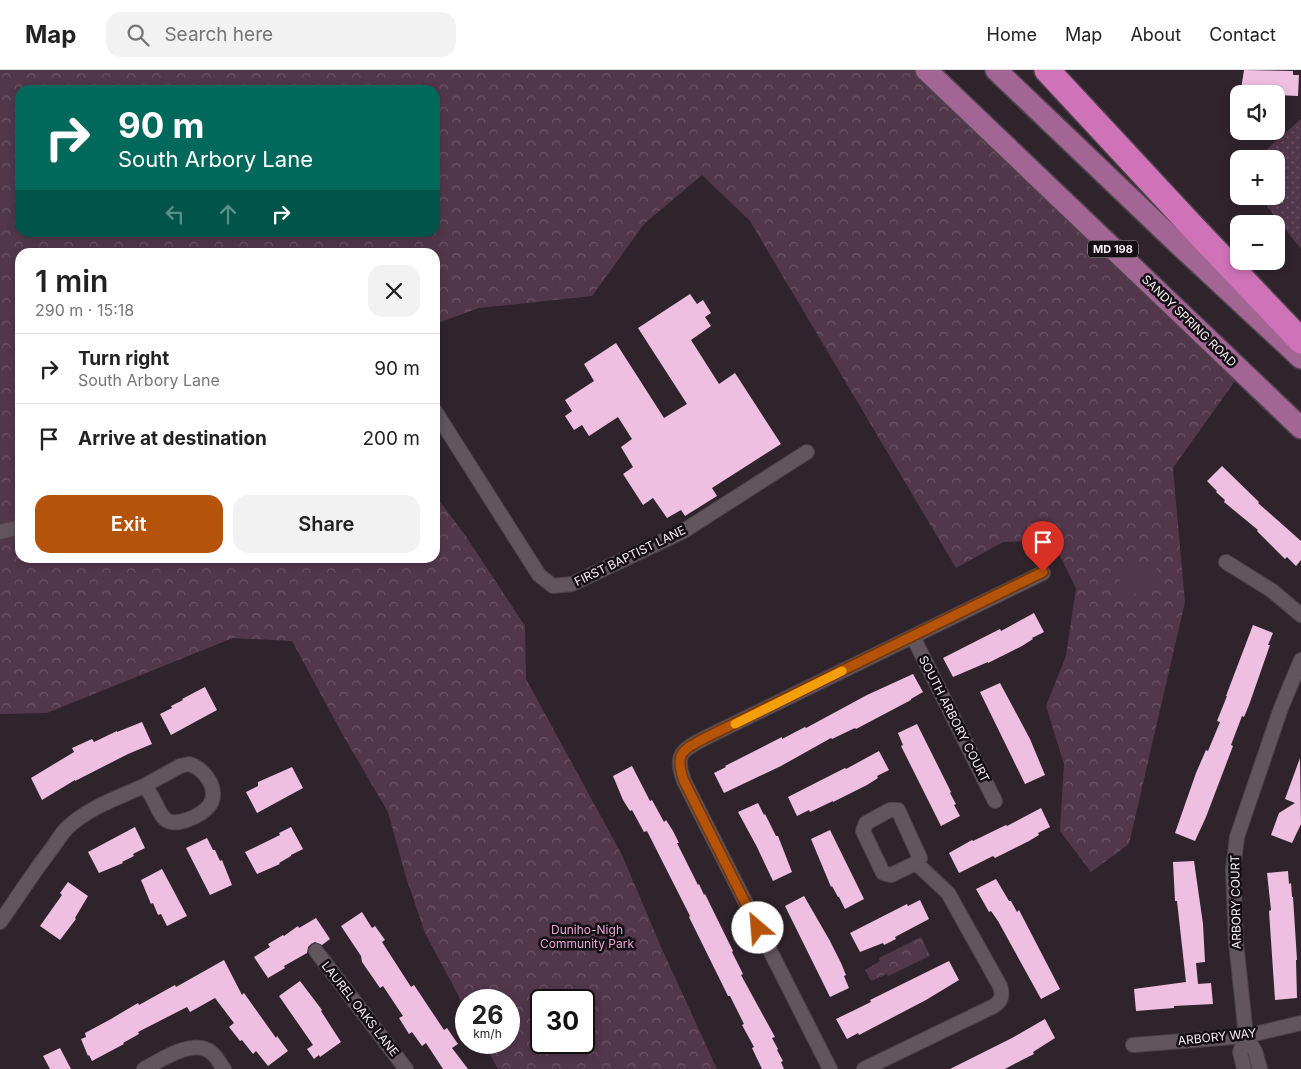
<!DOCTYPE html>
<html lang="en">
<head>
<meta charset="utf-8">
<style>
	body { margin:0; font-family:Inter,sans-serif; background:#f2f2f2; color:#222; height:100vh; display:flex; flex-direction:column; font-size:19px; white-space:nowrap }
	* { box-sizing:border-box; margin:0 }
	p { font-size:16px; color:#767676 }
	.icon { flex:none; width:28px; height:28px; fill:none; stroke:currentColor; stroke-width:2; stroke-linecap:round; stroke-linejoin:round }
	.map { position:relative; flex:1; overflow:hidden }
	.sheet { position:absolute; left:15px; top:178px; width:425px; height:315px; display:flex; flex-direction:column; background:#fff; border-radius:15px; box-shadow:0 2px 8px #0003 }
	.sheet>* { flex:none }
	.guide { position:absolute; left:15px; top:15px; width:425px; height:152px; border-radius:15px; box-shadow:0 2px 8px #0003; background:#00695c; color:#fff; overflow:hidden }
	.tools { position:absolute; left:1230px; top:15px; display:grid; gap:10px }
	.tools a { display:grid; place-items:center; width:55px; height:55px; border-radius:10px; background:#fff; box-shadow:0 2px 8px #0003; font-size:25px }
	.speed { position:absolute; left:455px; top:919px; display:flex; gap:10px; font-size:25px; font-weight:700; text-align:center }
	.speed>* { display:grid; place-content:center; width:65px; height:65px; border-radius:50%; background:#fff; box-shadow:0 2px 8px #0003; line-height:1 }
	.speed small { font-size:12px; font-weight:400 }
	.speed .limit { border:2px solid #111; border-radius:8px; background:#fff; color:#111 }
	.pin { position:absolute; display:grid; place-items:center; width:42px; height:42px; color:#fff; margin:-51px -21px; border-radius:50% 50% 50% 0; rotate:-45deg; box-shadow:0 0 5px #0007 }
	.pin .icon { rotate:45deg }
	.me { position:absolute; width:55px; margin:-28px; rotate:333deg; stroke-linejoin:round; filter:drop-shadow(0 0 4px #0008) }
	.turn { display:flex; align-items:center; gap:18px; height:105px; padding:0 20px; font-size:22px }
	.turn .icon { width:65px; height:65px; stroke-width:2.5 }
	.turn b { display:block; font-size:35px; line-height:42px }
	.lanes { display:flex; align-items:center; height:48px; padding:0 20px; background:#0003; justify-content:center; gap:25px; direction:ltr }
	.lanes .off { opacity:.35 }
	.round { display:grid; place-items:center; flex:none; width:52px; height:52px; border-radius:15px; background:#f2f2f2 }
	.headline { display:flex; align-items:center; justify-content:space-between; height:85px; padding:0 20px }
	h1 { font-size:30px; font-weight:600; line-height:38px }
	.button { display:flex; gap:10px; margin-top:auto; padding:10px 20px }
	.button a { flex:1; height:58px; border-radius:15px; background:#b45309; color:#fff; font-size:20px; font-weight:600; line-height:58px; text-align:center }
	.button a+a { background:#f2f2f2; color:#222 }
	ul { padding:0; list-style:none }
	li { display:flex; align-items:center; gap:15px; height:70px; padding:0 20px; border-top:1px solid #e0e0e0 }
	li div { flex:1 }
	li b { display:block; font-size:19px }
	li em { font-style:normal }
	header { display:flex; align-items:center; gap:30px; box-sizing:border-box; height:70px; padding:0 25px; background:#fff; border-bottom:1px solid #e0e0e0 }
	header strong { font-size:24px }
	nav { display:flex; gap:28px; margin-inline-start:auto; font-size:18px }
	.search { width:350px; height:45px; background:#f2f2f2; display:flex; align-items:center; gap:12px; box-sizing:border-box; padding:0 18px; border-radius:15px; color:#767676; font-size:19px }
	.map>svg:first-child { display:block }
	.grass { fill:url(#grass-dots) }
	.forest { fill:url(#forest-crowns); fill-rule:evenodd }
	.pitch { fill:#52374b }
	.building { fill:#efbfe1 }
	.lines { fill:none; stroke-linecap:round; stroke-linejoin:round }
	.minor-casing { stroke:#4c434a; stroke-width:16 }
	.primary-casing { stroke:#4c434a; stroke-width:24 }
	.motorway-casing { stroke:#4c434a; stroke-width:28 }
	.minor { stroke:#62555e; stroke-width:14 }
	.primary { stroke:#a36694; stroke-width:21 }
	.motorway { stroke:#cf72b8; stroke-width:25 }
	.route-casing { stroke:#753606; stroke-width:12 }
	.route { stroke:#b45309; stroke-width:9 }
	.slow { stroke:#f59e0b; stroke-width:9 }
	.labels { text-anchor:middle; stroke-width:5; stroke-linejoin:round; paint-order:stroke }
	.shield { fill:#140f13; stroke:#b2aab0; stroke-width:1 }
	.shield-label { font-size:11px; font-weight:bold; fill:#f5edf3 }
	.street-label { font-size:12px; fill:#f5edf3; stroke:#140f13 }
	.park-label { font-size:12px; fill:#e8a5d6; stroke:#140f13 }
</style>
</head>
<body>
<header>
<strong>Map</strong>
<div class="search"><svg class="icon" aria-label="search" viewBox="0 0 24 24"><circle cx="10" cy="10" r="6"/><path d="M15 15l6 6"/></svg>Search here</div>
<nav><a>Home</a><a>Map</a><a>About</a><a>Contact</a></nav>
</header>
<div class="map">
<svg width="1301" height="999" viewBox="0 0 1301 999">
	<defs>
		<pattern id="grass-dots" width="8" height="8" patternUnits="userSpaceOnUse" patternTransform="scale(1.25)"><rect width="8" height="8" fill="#52374b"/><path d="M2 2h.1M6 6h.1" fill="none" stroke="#6c5465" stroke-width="1.8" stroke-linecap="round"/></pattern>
		<pattern id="forest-crowns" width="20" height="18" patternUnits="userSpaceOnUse" patternTransform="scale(1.25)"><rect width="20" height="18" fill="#52374b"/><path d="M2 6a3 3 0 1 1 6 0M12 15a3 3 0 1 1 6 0" fill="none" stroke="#6c5465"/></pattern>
	</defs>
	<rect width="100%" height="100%" fill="#30242c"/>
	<path class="grass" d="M1301,49V179L1259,126H1276V89H1256Z"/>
	<path class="forest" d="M0,0H926L1242,301L1173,398L1185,532L1129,774L1091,802L1060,761L1064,694L1046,636L1066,586L1076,518L1052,470L1003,472L956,498L750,151L702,105L644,154L592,226L479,238L435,254V182H20V488H435V425L465,465L525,556L526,609L622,785L661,877L717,999H498L484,973L509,972V930H466V940L425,863L405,804L388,742L344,667L292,571L233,568L47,643L0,644ZM20,20H435V162H20ZM541,930H584V972H541Z
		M921,867L930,886L888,906L887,904L871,911L865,900L880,891L879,888Z"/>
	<path class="pitch" d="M1152,489L1162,512L1127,527L1117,503Z
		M584,945L599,955L572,996L553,984L561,973L584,972Z
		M541,947V972L552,973L547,981L528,968Z"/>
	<path class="building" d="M1244,0L1293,1V5H1299L1298,26L1276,25V24H1243V19H1241Z
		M690,224L697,234L703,230L711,243L705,247L711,256L691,270L719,314L735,303L781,374L712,418L717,426L685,446L681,440L667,448L653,428L643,435L623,404L633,397L621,377L632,369L618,347L589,366L582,355L574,360L565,346L572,341L565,330L594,311L584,294L616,273L664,348L687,334L638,258Z
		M1222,396L1259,432L1258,433L1301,471V490L1296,496L1287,487L1285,489L1257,461L1258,460L1224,432L1225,430L1216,422L1217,421L1207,411Z
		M1034,543L1044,562L1032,568L1033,569L1022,576L988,593V592L953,607L943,588L1000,559L1001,561Z
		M1253,555L1273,563L1268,575H1270L1249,635L1244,647L1242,646L1231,675L1233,676L1206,747L1195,771L1175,763L1196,703L1206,680L1208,681L1220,652L1217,651L1227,626H1226Z
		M913,604L923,622L911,629V630L856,659L855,658L832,669L831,668L781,696L724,723L714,703L726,697L725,696L782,667V669L805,657L806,658L867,625Z
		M1000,613L1030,669L1045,705L1025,714L980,622Z
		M205,617L217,640L171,665L160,644L172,638L171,636L183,630L182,629Z
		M142,652L152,674L128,684L75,711V710L42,730L31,708L74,682L72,678L92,669L94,672L117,661V662Z
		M917,654L951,722L950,723L956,734L954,735L960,746L941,756L901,676L903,675L898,663Z
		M879,681L889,700L877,706L878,708L867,715L833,732V731L810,742L809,740L797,746L788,727L845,698L846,699Z
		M1300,688L1301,754L1292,773L1271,765L1279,743L1295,733L1285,729Z
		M632,696L650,731L652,730L664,752L666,750L673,761L679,773H677L698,815L699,814L704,825L705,824L733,881L732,882L743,904L741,905L775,967L772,968L778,979L777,980L783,991L781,992L784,999H762L752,978L754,977L742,955L744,954L730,926H728L689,847L690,846L647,761L644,762L632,740L630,741L623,730L613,706Z
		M292,697L303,718L257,743L246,722L258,716V712Z
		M758,733L764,745L765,744L776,766H778L792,802L773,811L757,777L738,742Z
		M1041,738L1050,757L1038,763L1039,765L1029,771L995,788L993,786L959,803L949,783L972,770L973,771L1006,755L1007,756Z
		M135,757L145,778L133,784L134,786L122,792L123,793L99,803L88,782Z
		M291,757L303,779L291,785V786L279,793L280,794L257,804L245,782L280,765L279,763Z
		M830,760L864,829L845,839L839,827H838L832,816L831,817L811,769Z
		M207,768L213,780H215L220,791L222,790L232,815L210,825L186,778Z
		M1194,791L1203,854L1205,892L1196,893L1198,914L1211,913L1213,934L1174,936V938L1136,941L1134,919L1186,912L1177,831H1175L1173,792Z
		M162,799L187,846L167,856L161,844L158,845L153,833L151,834L141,810Z
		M1288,801L1289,814L1291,813L1292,827H1293L1297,890H1296L1297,928L1275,930L1269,841L1271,840L1267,803Z
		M996,809L1009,831H1011L1017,842L1019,840L1060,919L1041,929L998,851L991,841L989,842L976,819Z
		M68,812L88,826L75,848L76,849L60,870L40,856L62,825L60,823Z
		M804,826L830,871L841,893L846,905L844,906L849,918L830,927L785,836Z
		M920,830L929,849L895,867L896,869L884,875L883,873L860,882L850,863L907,834L908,836Z
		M362,842L372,858L375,856L385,870L382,872L411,917L414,915L444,960L447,958L458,974L452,978L468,999H443L426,973L422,976L412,962L409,964L399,948L403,946L383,916L380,918L362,892L361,886L341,856Z
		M316,848L330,869L322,875L315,872L311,874L308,877L307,883L284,896L285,898L268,908L254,887L270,877L268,874L283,865L284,866L298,856L299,858Z
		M224,890L242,925L244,923L276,968L277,966L288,981L268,996L256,981L253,984L242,970L240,971L229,957L234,953L215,928L190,942L187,937L138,962L139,964L123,973L124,974L92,991L89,985L88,986L81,969L86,967L85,963L111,949L126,940L138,933L139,935L175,915L176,917Z
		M949,891L959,910L926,930L859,965L858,963L847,969L836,949L871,932L870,930Z
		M300,911L322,940L321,941L341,972L320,987L319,985L314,989L307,979L313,975L279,926Z
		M1045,949L1055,968L1033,982L1034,984L1022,990L1005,999H950L1012,968Z
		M60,978L71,999H50L43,986Z"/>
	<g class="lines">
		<defs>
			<path id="minor" d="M435,341L539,505L553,516L572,514L682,462L807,382
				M0,462L20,457
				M1226,492L1271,520L1301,545
				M913,567L995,731
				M189,694C204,698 221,720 209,736C201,746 175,758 165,749C159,744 157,735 153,729C151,724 147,720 144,716L180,696Z
				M890,740H898L920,788L916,793L891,805L883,803L863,761L866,753Z
				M0,852C18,827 34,801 53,777C57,771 61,764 67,758C88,738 117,728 144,716
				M316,881L406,999
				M1246,966L1236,872L1233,800L1237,767L1281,638L1301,590
				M1133,975L1246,966L1301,953
				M144,999C161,990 194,967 212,983C217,987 220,994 224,999
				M830,999L684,711C674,684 682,680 705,668L1043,503
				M864,999L994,936C1002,931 1003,925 1000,916L948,823L916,793
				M1244,999L1240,982L1246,966L1255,981L1260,999"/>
			<path id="primary" d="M926,0L1301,358
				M996,0L1173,169L1301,288"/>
			<path id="motorway" d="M1047,0L1190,154L1301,271"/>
		</defs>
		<use href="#minor" class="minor-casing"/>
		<use href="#primary" class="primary-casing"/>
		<use href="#motorway" class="motorway-casing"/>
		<use href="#minor" class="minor"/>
		<use href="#primary" class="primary"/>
		<use href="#motorway" class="motorway"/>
	</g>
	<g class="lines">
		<defs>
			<path id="route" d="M758,858L684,711C674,684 682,680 705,668L1043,502"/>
		</defs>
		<use href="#route" class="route-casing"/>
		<use href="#route" class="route"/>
		<path class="slow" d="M735,654L842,601"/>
	</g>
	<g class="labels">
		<rect class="shield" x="1088" y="170.5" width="50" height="17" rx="4"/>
		<g class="shield-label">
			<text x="1113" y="183">MD 198</text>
		</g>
		<g class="street-label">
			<text transform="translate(1189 251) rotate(44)" y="4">SANDY SPRING ROAD</text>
			<text transform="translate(630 486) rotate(-26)" y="4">FIRST BAPTIST LANE</text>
			<text transform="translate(954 649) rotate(63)" y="4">SOUTH ARBORY COURT</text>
			<text transform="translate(1236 832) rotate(-91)" y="4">ARBORY COURT</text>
			<text transform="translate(360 939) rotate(52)" y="4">LAUREL OAKS LANE</text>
			<text transform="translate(1217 967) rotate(-6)" y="4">ARBORY WAY</text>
		</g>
		<g class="park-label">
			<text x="587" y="864">Duniho-Nigh<tspan x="587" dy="14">Community Park</tspan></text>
		</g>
	</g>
</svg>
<div class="tools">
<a><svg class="icon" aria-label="sound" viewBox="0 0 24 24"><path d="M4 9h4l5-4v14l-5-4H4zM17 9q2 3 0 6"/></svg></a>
<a>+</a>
<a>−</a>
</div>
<div class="speed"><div>26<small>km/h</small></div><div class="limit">30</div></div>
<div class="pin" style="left:1043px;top:502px;background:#d93025"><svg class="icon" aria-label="arrive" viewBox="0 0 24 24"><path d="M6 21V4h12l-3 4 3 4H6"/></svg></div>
<svg class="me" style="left:758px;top:858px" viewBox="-20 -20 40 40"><circle r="19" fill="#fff"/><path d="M0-13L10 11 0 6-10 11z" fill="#b45309"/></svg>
<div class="guide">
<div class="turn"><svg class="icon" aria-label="right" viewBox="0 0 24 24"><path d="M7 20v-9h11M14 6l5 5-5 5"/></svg><div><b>90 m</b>South Arbory Lane</div></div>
<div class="lanes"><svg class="icon off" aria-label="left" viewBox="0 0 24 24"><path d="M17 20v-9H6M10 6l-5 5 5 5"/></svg><svg class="icon off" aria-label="ahead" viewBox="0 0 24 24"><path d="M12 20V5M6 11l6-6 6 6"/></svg><svg class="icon" aria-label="right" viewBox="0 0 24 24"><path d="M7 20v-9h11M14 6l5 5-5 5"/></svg></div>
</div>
<section class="sheet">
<div class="headline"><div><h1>1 min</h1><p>290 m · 15:18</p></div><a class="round"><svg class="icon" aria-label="close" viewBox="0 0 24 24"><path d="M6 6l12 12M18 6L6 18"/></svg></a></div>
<ul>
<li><svg class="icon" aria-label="right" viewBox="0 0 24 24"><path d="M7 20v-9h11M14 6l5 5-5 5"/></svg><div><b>Turn right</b><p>South Arbory Lane</p></div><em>90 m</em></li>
<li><svg class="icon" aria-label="arrive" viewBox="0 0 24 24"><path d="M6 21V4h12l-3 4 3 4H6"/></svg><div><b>Arrive at destination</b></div><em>200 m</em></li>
</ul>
<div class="button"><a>Exit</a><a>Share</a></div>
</section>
</div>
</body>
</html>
